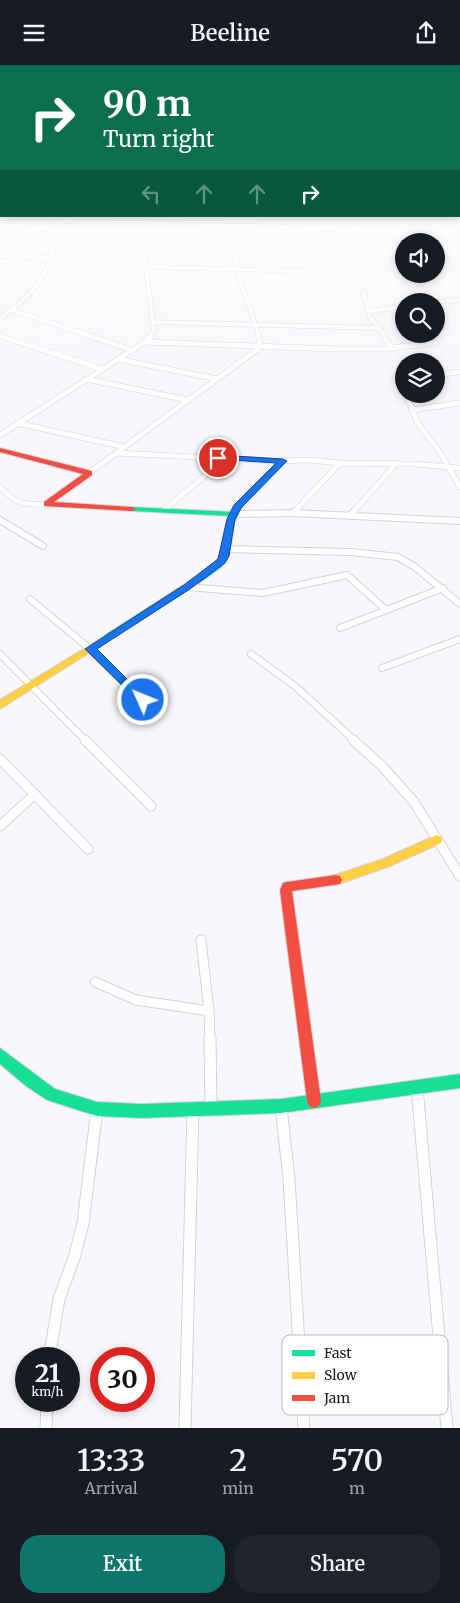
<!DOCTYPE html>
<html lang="en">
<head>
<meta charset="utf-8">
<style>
	body { margin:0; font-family:Merriweather,serif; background:#20242c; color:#f1f3f6; height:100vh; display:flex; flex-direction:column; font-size:19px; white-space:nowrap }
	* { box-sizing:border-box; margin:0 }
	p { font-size:16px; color:#9ea1a6 }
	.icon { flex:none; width:28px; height:28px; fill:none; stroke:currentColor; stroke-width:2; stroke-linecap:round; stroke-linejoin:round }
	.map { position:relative; height:1363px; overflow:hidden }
	.side { display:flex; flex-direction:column; background:#171b24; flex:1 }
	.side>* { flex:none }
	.top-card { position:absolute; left:0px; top:0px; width:460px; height:152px; box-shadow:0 2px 8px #0003; background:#0b6e4f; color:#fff; overflow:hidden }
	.tools { position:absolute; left:395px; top:168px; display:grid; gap:10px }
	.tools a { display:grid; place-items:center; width:50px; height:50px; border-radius:50%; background:#171b24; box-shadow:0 2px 8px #0003; font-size:25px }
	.speed { position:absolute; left:15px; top:1282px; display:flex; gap:10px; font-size:25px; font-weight:700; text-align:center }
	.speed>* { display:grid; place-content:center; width:65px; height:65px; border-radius:50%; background:#171b24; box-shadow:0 2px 8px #0003; line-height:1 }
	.speed small { font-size:12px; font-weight:400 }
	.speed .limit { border:8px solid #d22; background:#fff; color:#111 }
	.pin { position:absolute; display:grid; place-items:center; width:42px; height:42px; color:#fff; margin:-21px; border:2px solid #fff; border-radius:50%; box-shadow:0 1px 5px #0007 }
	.me { position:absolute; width:55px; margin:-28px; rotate:314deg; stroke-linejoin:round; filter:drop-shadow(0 0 4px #0008) }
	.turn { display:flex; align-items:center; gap:18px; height:105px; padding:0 20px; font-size:22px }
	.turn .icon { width:65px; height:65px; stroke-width:2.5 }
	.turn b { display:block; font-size:35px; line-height:42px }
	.lanes { display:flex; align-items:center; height:48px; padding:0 20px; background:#0003; justify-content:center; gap:25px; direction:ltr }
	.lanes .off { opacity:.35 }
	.eta { display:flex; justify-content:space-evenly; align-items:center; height:85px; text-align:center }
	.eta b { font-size:30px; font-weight:600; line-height:35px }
	.action { display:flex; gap:10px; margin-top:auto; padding:10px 20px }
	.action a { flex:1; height:58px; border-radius:20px; background:#0f766e; color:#fff; font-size:20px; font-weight:600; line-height:58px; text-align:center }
	.action a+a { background:#20242c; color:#f1f3f6 }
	header { display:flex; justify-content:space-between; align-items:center; height:65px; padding:0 20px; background:#171b24; font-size:22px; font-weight:600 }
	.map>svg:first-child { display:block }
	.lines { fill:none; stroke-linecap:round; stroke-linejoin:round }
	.street-far4-casing { stroke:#d5d2d9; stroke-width:5 }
	.street-far3-casing { stroke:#d5d2d9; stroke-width:6 }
	.street-far2-casing { stroke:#d5d2d9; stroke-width:8 }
	.street-far1-casing { stroke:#d5d2d9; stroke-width:11 }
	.street-casing { stroke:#d5d2d9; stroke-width:13 }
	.fast-casing { stroke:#d5d2d9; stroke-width:2 }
	.slow-casing { stroke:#d5d2d9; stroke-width:2 }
	.jam-casing { stroke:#d5d2d9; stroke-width:2 }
	.street-far4 { stroke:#fefefe; stroke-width:4 }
	.street-far3 { stroke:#fefefe; stroke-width:5 }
	.street-far2 { stroke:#fefefe; stroke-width:6 }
	.street-far1 { stroke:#fefefe; stroke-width:9 }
	.street { stroke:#fefefe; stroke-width:11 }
	.fast { fill:#16e098; fill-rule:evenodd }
	.slow { fill:#ffcf43; fill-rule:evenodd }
	.jam { fill:#f24e42; fill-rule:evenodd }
	.route { fill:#1a73e8; stroke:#114b97 }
	.key { fill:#fff; stroke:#bbbabd; stroke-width:1 }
	.key-label { font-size:14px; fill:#1c1823 }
</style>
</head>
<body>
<header><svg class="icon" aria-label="menu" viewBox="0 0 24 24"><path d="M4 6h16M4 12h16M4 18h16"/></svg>Beeline<svg class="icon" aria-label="share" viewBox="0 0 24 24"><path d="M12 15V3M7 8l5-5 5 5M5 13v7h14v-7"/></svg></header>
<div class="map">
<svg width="460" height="1363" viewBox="0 0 460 1363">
	<rect width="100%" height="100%" fill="#f9f7fb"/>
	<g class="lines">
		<defs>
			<path id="street-far4" d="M58,156L359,164
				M0,161L56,164
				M224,161L234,186L242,223L247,233L259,272
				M14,162L20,151
				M55,170L142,172L154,265L150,272
				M0,191L51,193
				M147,202L308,206
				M363,226L370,252L385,272
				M436,237L460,235
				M12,245L94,272
				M369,246L404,242
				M0,253C23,237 43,219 51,191C55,178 56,165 59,152
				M152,257L380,263
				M0,271L4,272"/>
			<path id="street-far3" d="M0,271L102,304
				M90,271L132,285
				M384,271L391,283L436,278
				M145,277L335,284H393
				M117,294L217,314
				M436,310L460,307
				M86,314L188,335
				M404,316L401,318L404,324
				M406,329L417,357L441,389L460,422
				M412,345L460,338
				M17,358L125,382
				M0,370L145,277L151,271
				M116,388L274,396L310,395L340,398L414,399L460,403
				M89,408L258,284L260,277L258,271
				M0,422C17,440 23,440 47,439
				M164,445L226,393
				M236,447L249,427L283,396
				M294,447L340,398
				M353,447L397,398"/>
			<path id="street-far2" d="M236,446L235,449L293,448L460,456
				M293,448L295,446
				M350,451L354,446
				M0,455L43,481
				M226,484L351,487L398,492L415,502L460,539
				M187,522L263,528L347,510L386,545
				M30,534L90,584L143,635
				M340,563L443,523
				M0,589L86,676
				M251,589L295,621L355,676
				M382,603L460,574"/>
			<path id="street-far1" d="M85,675L151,741
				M353,675L382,701L414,737L460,811
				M0,694L88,784
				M0,761L35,729
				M201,875L209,946
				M95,917L136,935L209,946L210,974"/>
			<path id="street" d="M210,973L211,1044
				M417,1022L447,1363
				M281,1041L289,1114L304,1363
				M49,1294L59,1234L75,1190L83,1158L97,1044
				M46,1363L47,1336
				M185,1363L193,1044"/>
			<path id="fast" d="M129,442L235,447L239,449L234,458L230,486L221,502L205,514L108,575L104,572L105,570L199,510L215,498L222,486L226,458L230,451L132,446L128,444Z
				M0,983L55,1024L97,1037L141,1039L281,1034L460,1009V1023L281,1048L141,1053L97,1051L47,1035L26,1021L0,999Z"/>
			<path id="slow" d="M108,569L112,572L111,574L0,644V635Z
				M437,770L441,772L442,775L441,778L390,801L336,820L332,819L330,815L332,811L383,794Z"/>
			<path id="jam" d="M0,383L92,406V410L54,437L132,442L136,444L132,446L44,441V437L83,409L0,387Z
				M336,810L340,811L342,815L340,819L292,826L321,1036L319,1041L314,1043L309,1041L307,1036L280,825L283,818L287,817Z"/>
		</defs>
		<use href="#street-far4" class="street-far4-casing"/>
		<use href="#street-far3" class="street-far3-casing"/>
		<use href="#street-far2" class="street-far2-casing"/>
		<use href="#street-far1" class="street-far1-casing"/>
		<use href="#street" class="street-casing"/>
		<use href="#fast" class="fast-casing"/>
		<use href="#slow" class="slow-casing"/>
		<use href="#jam" class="jam-casing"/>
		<use href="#street-far4" class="street-far4"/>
		<use href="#street-far3" class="street-far3"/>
		<use href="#street-far2" class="street-far2"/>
		<use href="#street-far1" class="street-far1"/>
		<use href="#street" class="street"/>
		<use href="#fast" class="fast"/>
		<use href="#slow" class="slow"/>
		<use href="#jam" class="jam"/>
	</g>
	<linearGradient id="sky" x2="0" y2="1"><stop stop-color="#86c0f0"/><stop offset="0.42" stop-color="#fcfbfd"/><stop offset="1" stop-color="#fcfbfd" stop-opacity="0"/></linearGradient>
	<rect width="460" height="328" fill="url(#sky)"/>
	<path class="route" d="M218,390L283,394L287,396L242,442L235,454L229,491L225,498L190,524L97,584L148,635L143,639L139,637L85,584L184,520L218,494L227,454L234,440L276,398L215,394V391Z"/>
	<rect x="282" y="1270" width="166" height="80" rx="8" class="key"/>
	<rect x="292" y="1285" width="23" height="6" fill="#16e098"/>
	<rect x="292" y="1307" width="23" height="7" fill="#ffcf43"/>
	<rect x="292" y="1330" width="23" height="6" fill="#f24e42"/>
	<g class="key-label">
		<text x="324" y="1293">Fast</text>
		<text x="324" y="1315">Slow</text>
		<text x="324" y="1338">Jam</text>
	</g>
</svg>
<div class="tools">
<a><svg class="icon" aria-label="sound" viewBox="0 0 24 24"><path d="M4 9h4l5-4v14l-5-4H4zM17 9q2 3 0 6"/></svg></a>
<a><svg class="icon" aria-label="search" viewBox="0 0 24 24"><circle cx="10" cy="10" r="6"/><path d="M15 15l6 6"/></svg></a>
<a><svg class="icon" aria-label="layers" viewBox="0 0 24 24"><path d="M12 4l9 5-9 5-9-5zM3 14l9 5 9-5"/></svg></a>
</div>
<div class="speed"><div>21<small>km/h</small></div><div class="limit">30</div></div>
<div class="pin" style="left:218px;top:393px;background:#d93025"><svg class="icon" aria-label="arrive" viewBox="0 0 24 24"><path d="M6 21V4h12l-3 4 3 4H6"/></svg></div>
<svg class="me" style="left:143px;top:635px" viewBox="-20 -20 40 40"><circle r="17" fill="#1a73e8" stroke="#fff" stroke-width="3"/><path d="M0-11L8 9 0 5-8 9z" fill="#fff"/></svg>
<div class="top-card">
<div class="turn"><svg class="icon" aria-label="right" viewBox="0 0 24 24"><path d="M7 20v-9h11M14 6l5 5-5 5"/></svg><div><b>90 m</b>Turn right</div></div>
<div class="lanes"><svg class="icon off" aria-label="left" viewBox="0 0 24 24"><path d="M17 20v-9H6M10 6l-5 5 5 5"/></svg><svg class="icon off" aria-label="ahead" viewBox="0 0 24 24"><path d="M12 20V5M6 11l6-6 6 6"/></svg><svg class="icon off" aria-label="ahead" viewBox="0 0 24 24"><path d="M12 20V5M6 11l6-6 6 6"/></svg><svg class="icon" aria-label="right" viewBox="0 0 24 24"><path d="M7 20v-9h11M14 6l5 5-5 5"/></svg></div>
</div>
</div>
<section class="side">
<div class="eta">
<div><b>13:33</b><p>Arrival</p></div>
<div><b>2</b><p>min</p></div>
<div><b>570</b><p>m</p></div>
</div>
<div class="action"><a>Exit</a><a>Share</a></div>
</section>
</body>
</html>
